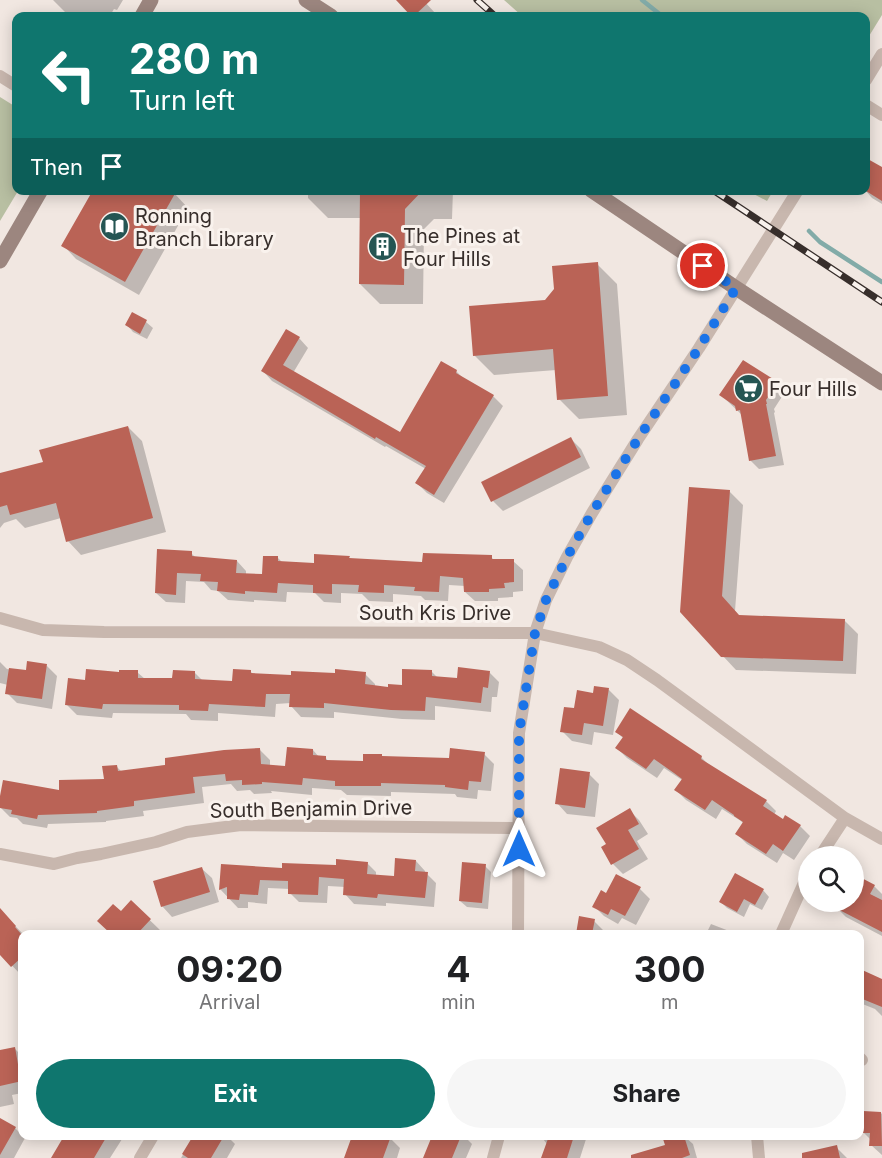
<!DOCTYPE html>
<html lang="en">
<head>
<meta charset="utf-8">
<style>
	body { margin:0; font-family:Inter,sans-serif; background:#f6f6f6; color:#202124; height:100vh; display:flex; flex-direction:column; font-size:22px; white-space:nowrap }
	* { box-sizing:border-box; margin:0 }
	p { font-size:20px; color:#757577 }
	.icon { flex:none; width:33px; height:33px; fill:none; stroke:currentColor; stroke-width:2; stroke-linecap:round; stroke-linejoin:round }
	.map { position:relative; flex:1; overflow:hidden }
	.details { position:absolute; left:18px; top:930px; width:846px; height:210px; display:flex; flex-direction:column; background:#fff; border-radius:12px; box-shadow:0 3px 15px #0003 }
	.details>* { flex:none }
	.guide { position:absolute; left:12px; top:12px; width:858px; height:183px; border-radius:12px; box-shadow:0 3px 15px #0003; background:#0f766e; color:#fff; overflow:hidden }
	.buttons { position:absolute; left:798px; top:846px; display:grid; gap:12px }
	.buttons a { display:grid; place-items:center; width:66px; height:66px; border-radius:50%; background:#fff; box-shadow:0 3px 15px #0003; font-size:30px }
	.pin { position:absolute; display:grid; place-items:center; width:51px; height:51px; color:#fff; margin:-26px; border:3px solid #fff; border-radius:50%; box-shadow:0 2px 6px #0007 }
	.me { position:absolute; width:66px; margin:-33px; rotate:0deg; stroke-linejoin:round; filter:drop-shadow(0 0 4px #0008) }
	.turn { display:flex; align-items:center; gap:21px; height:126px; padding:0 18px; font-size:27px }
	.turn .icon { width:78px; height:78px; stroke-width:2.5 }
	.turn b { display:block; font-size:42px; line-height:51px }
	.then { display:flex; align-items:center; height:57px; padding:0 18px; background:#0003; gap:12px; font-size:22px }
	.eta { display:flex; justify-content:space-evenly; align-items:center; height:102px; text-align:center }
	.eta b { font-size:36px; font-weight:700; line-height:42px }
	.cta { display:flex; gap:12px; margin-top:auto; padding:12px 18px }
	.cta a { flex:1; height:69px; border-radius:36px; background:#0f766e; color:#fff; font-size:24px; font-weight:700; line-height:69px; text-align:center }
	.cta a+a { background:#f6f6f6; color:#202124 }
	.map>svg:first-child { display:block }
	.green { fill:#b8bfa2 }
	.shadow { fill:#0003 }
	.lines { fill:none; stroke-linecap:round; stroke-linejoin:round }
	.stream { stroke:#82aba8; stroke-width:4.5 }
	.building { fill:#ba6356 }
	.street { stroke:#c8b7ae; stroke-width:12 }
	.secondary { stroke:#9c867f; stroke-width:15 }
	.rail-casing { stroke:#372e2b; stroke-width:7 }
	.rail { stroke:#f9f2ed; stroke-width:4.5; stroke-dasharray:14; stroke-linecap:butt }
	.route { stroke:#1a73e8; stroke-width:10; stroke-dasharray:0 18 }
	.labels { text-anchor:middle; stroke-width:6; stroke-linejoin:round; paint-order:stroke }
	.poi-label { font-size:20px; fill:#372e2b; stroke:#f9f2ed; text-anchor:start }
	.street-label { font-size:20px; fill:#372e2b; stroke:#f9f2ed }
</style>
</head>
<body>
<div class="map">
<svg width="882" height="1158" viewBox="0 0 882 1158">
	<rect width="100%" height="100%" fill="#f1e7e1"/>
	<path class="green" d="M504,0H882V15L866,41V16H522Z
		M0,97L16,107L18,191L0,221Z
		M748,191H773L767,201Z"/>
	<path class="shadow" d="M53,0H123L117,10L114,9L111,14H67Z
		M398,0H423L436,14L434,16H413Z
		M869,161L882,169V204L872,198L865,190L866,183L868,179L866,176V167Z
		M168,190L175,194L188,208L139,295L76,259L63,245Z
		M308,190H453L452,219H434L424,229L423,304H380L360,284L361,218H328L308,198Z
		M597,264L617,284L627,415L579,419L559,399L556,370L494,375L474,355Z
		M133,314L146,322L153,328L147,339L133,332L127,325Z
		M299,338L308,348L293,373L400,434L456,371L465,380L493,396L503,406L444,503L427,493L417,483L426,469L386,446L385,447L272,381L263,371Z
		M777,384L785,392L774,409L775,412L774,413L784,465L759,469L750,460L742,415L721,395Z
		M128,427L142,441L166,532L81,555L68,541L61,518L25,528L16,519L4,523L0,528V488Z
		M571,439L581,449L590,468L503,511L493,501Z
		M729,491L743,505L735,611L740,617L844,620L858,634L856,674L736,670L681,611Z
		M191,553L196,558L237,561L246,571V575L263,576L278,558L283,563L315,565L349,557L351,560L424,564L491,557L495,561H513L523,570V591L513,592V597L498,598V601H475L465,592V586L449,585L448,601L425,600L421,596L393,594V602L369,601L362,594L341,593V603L324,602L315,593L287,592L286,602L254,600V602L228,600L218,591L211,590L204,582L186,581L185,603L166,602L156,593Z
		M0,662L7,669L27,672L47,666L57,676L52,709L17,703L7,693L8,685L0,683Z
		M250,671L254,675L292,677L365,674L375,684V687L390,688L404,686L432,672L438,678L458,680L489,672L499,682L497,697H492L491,712L435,706V720L402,719L334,712V718L301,717L291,706V703L276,704L275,717L218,713V721L191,720L186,714L113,713L112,718L77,715L67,705L86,681L121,674L137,672L145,679L174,680L195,673L203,681L233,682Z
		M595,688L609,690L619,700L613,735L594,732L592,745L572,741L562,731L575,710L594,694Z
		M616,731L701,757L712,768L766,801L776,811L774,815L783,821L800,826L810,836L794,860L783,853L777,863L747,844L737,834L744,824L741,821L722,809L716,819L686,800L676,790L682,780L664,768L657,778L627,758L617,748L624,739Z
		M260,750L270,760V766L286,768L313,750L319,757H325L329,762H365L383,757L450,759L484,754L494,764L491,791L478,790L477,799L457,797L455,794L391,792V796L347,795L341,790L312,788V795L271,791L272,793L254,794L250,790L237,791L231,784L202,787L204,803L143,811L144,816L106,821V822L48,824L47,828L23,824L17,818L10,817L0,807V804L105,780L116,766L122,772Z
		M589,774L599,784L595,817L567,814L557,803Z
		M629,810L639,820L648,834L637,841L648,859L623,874L613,864L608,844Z
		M416,861L425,871V873L427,874L436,883L434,907L386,903V906L354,904L345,894V887L328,886L327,903L299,902L290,893V889L268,888L267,904L248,902V908H238L220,889L283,870L367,863L376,872V876L395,878Z
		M485,866L491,872L488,909L467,907L460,901Z
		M201,868L212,878L219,902L172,917L162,906Z
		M854,875L874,886L882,894V936L846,917L836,907L838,902H854Z
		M640,889L650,899L636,925L622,918L618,924L604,916L594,906L607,895Z
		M763,890L769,897L762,910L750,904L744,917L727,908L721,902Z
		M131,902L160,930L156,934H113L99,921L121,913Z
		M0,910L23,934L22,976L0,953Z
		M580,918L594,921L604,931L603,934H577Z
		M711,924L737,934H706Z
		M860,979L882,980V1016L875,1009L860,1003Z
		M14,1048L22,1056V1093L12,1095L14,1104L0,1107V1051Z
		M881,1113L882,1114V1155L871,1145V1140L863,1132Z
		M0,1120L15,1128L25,1138L14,1158H0Z
		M66,1136H124L110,1158H54V1157Z
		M194,1136H227L235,1144L227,1158H181Z
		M354,1136H365L373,1139L374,1136H384L390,1138L400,1148L397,1158H346Z
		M433,1136H464L472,1144L466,1158H424Z
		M544,1136H587L580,1158H543L547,1144L543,1139Z
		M679,1136H684L693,1144L697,1158H655L667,1146L665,1140Z
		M836,1147L847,1158H812Z"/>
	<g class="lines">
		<path class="stream" d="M642,0L662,16
			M809,231L820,242L882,282"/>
	</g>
	<path class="building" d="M396,0H431L414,16H411Z
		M866,158L882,167V201L866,191Z
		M93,190H177L125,282L61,246Z
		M360,190H423L405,209L404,285L359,284Z
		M598,262L608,396L557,400L553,349L473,356L469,306L545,300L554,289L552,266Z
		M132,312L147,320L140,334L125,325Z
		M286,329L300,337L283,365L400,432L441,361L457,370L456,373L494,395L434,495L415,483L426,466L376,437L375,439L261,371Z
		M743,360L778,382L766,400L767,404H766L776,456L749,461L740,410L736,411L735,406L719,395Z
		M128,426L153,518L66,542L56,503L10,515L7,505L0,507V473L43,462L39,450Z
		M571,437L581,457L491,502L481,482Z
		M689,487L730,490L722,596L739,615L845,619L843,661L721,657L680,612Z
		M157,549L192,551V556L237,560L236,573L262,574L263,556H278V561L314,563V554L350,556L349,558L422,562L423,553L492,555V559H514V582L504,583L505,588L489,589V592H464L463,578L440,576L439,592L414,591L415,587L384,585V593L358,592L359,585L332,584V594L313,593V585L278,583L277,593L245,591V594L217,591L218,582L200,581L201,574L177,573L176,595L155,593Z
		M27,661L47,664L42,699L5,694L9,668L26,670Z
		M458,667L490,671L488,688L483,687L481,703L426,697L425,711L391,710L324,703V708L289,707L290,694H266L265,707L209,704L208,711L179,710V705L103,704L102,709L65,705L68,678L85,680L86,669L119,672V670H138V678H172L173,670L195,671V679L232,681L233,669L251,670V673L291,675V671L335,673V669L366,672L365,684L388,687V684L402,685V669L432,670V676L457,678Z
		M594,686L609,688L603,726L584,723L582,735L560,732L564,707L574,708L577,690L593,693Z
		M630,708L702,756L701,759L767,800L763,806L783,819L785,815L801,825L783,851L773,844L766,854L735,834L743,822L734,816V815L712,800L705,810L674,790L682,779L674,773L654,759L646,769L615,748L623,737L615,732Z
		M287,747L313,749V755L326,756V760L363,761V754H382V756L449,758L450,748L485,752L481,782L469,781L468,790L445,787V785L381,783V786H335V781L303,778L302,785L262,782V784L242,785V780L226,781L225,774L193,777L195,793L134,801V806L97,811V813L38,815L37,819L11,814L12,810L0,808V796L3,780L59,790V780L104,779L102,766L117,765L118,771L165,765V758L224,750L260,748L261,764L285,766Z
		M560,768L590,772L585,808L555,804Z
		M630,808L639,824L628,830L639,849L611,865L601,847L606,844L596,828Z
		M395,858L416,860L415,871L428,872L425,898L378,894L377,898L343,895L344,879L319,877L318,895L288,894V881L260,880L258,895L240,894L239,900L227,899V887L219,890L221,864L282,868V863L336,865V859L368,862L367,874L394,876Z
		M462,862L486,864L482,903L459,901Z
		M202,867L210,892L161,907L153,881Z
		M735,873L764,889L755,905L744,899L737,912L719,902Z
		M616,874L641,887L625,916L611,909L608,915L592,907L601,890L606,893Z
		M854,874L875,885L870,894L882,900V932L824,902H854Z
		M131,900L151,919L137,934H111L97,921L113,904L121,911Z
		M0,908L16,926L15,927L22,935V957L11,967L0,955Z
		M579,916L595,919L592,934H576Z
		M860,969L882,979V1007L860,998Z
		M15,1047L19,1070L22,1069V1081L0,1086V1050Z
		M863,1111L881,1112L882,1146H869L870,1133H862Z
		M0,1118L16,1127L0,1155Z
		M64,1136H107L94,1158H51Z
		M193,1136H224L211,1158H188L182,1154Z
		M352,1136H391L383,1158H344Z
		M432,1136H461L452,1158H423Z
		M549,1136H574L567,1158H541Z
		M674,1136H684L690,1155L682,1158H631V1155L665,1145L663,1139Z
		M837,1145L840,1158H802V1153Z"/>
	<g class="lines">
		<path class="street" d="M0,76L16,86
			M866,80L882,54
			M866,105L882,115
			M0,618L43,630L104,632L535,633L599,647L627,660L657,680L845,818L882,839
			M0,854L54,864L77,858L101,854L156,842L187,832L241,825L519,828
			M820,856L845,818
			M518,934L519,733L535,633L546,600L567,557L592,513L638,439L699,348L798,190
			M781,934L808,874
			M860,1058L862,1060
			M757,1136L759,1158
			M140,1158L153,1136
			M493,1158L499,1136"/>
		<path class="secondary" d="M306,0L331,16
			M142,16L151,0
			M591,190L736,288L882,383
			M0,261L41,190"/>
		<defs>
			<path id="rail" d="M477,0L495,16
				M713,190L882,302"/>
		</defs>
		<use href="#rail" class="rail-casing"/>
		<use href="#rail" class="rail"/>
	</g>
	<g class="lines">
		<path class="route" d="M519,849V733L535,633L546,600L567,557L592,513L638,439L699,348L736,288L703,266"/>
	</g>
	<defs>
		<symbol id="library-disc" viewBox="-11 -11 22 22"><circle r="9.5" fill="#255553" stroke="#f9f2ed"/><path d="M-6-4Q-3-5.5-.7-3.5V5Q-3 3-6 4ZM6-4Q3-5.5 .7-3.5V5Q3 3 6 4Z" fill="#fff"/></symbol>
		<symbol id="building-disc" viewBox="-11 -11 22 22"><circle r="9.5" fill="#255553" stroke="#f9f2ed"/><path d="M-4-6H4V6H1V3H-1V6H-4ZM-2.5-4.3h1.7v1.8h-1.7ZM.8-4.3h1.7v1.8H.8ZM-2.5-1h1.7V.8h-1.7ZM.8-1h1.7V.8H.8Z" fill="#fff"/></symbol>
		<symbol id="supermarket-disc" viewBox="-11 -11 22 22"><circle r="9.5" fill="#255553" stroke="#f9f2ed"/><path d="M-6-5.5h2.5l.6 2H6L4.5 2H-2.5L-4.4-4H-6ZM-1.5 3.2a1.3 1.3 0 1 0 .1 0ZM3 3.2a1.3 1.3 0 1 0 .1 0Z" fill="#fff"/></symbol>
	</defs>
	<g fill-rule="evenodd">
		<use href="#library-disc" x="98" y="210" width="33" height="33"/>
		<use href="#building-disc" x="366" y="230" width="33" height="33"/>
		<use href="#supermarket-disc" x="732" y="372" width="33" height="33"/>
	</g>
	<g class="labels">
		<g class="poi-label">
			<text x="135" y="223">Ronning<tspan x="135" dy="23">Branch Library</tspan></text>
			<text x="403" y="243">The Pines at<tspan x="403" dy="23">Four Hills</tspan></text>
			<text x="769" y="396">Four Hills</text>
		</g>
		<g class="street-label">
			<text x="435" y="620">South Kris Drive</text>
			<text transform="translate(311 809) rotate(-1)" y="7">South Benjamin Drive</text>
		</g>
	</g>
</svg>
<div class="buttons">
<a><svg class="icon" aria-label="search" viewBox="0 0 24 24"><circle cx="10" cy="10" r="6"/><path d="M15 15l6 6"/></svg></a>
</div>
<div class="pin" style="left:703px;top:266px;background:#d93025"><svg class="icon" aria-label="arrive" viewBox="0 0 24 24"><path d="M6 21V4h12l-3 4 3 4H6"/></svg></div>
<svg class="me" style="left:519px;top:849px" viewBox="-20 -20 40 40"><path d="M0-17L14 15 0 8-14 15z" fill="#1a73e8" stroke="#fff" stroke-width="4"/></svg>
<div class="guide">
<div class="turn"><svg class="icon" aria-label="left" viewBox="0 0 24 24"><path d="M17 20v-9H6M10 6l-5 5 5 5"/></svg><div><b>280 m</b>Turn left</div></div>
<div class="then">Then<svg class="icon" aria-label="arrive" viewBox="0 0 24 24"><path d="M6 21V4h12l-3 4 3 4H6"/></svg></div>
</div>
<section class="details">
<div class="eta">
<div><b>09:20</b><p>Arrival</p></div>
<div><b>4</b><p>min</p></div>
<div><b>300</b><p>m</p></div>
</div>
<div class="cta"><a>Exit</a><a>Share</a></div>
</section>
</div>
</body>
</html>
